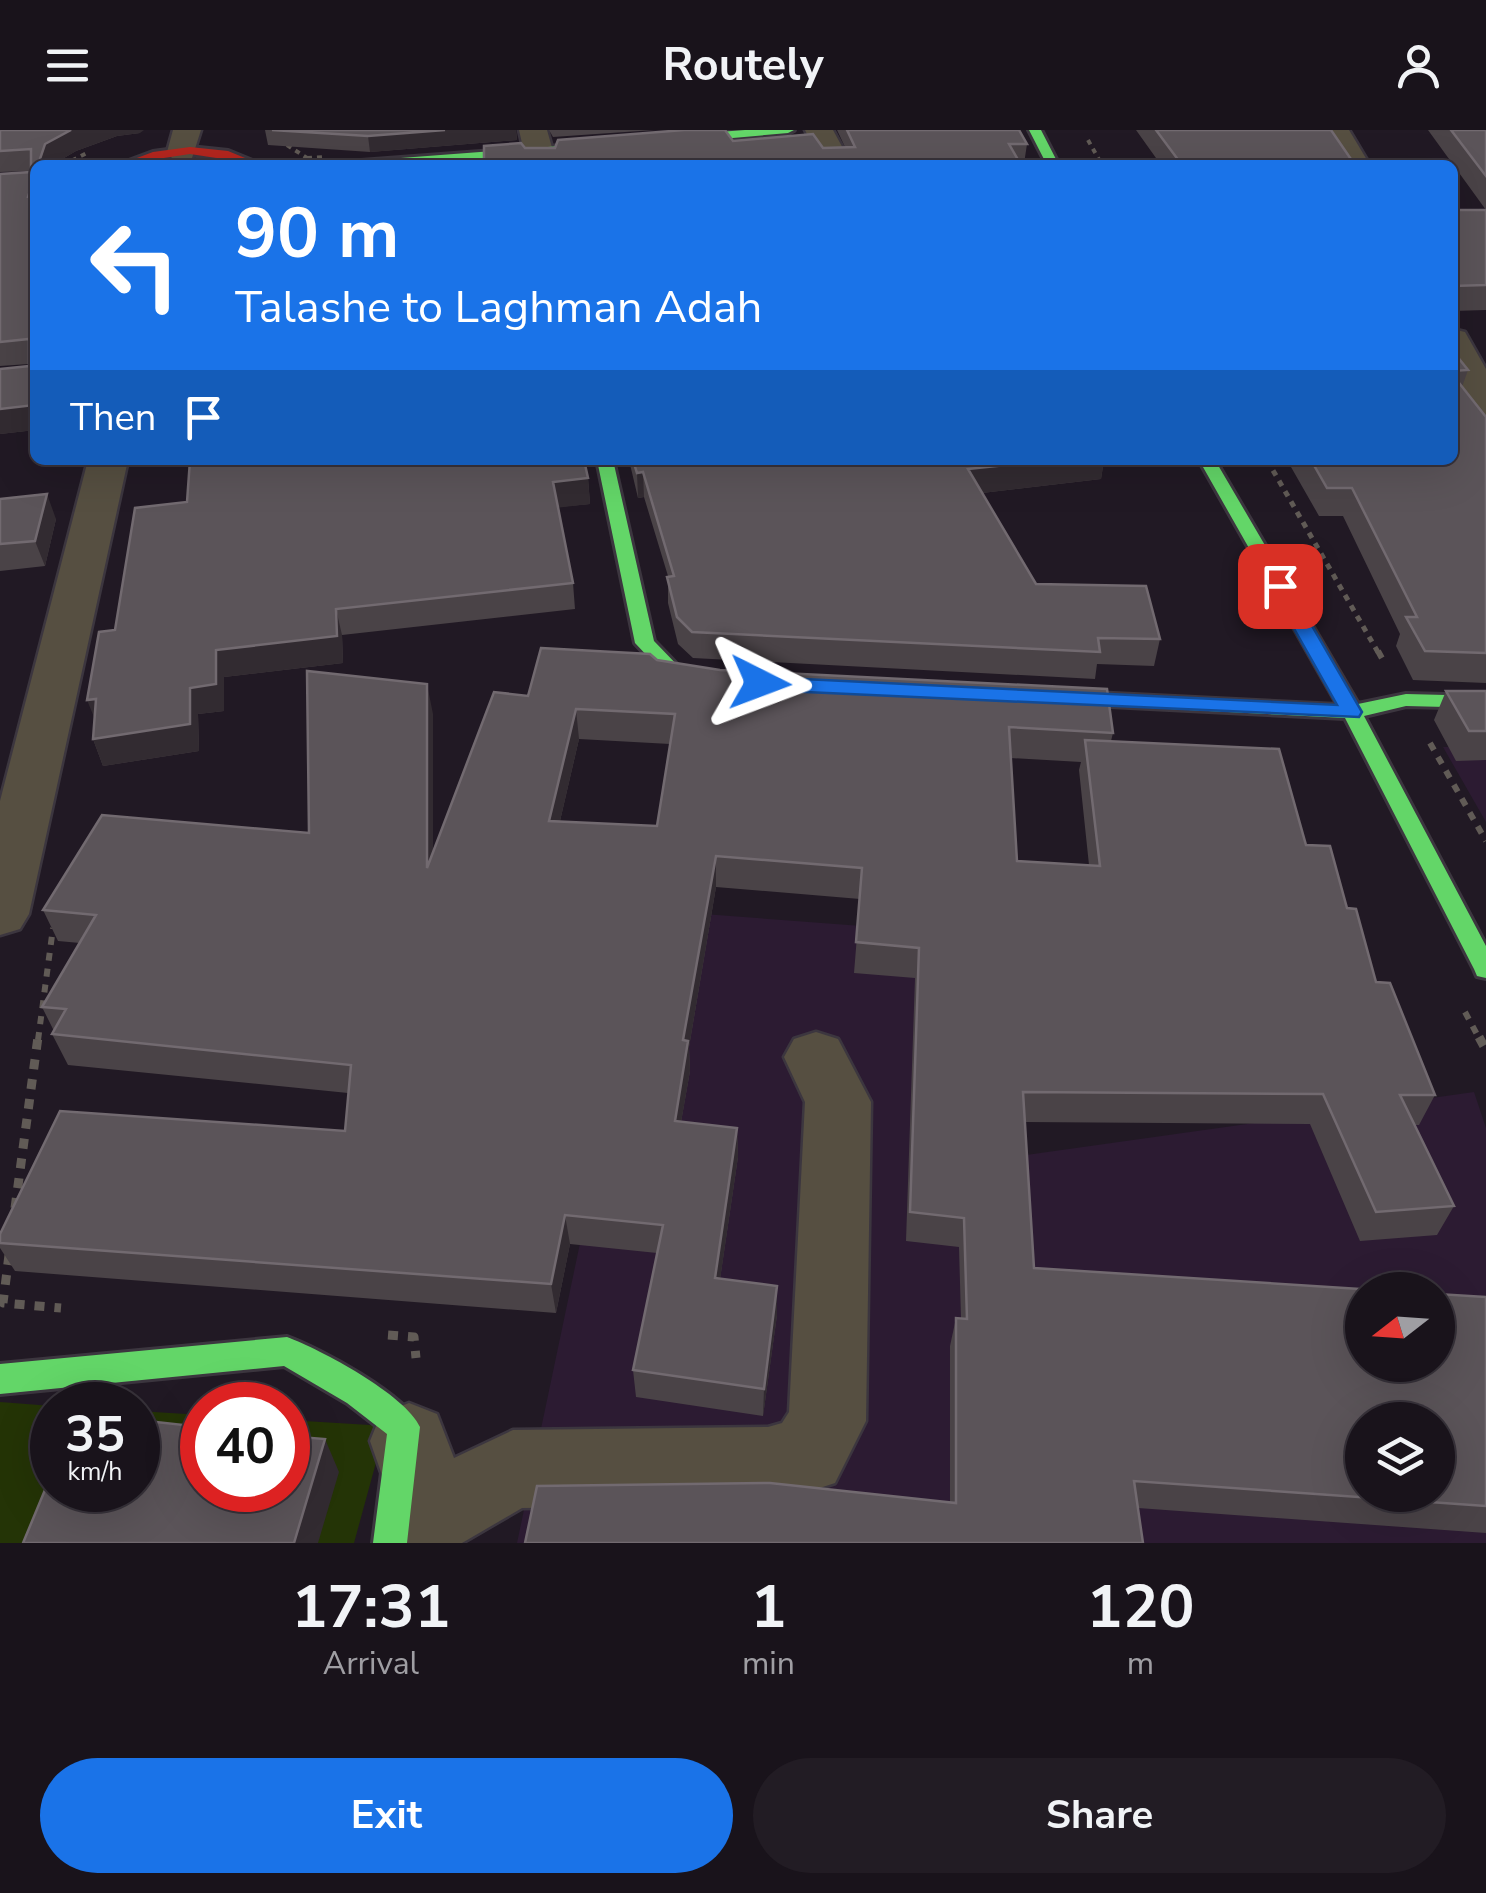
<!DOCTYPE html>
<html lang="en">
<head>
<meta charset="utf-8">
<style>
	body { margin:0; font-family:"Nunito Sans",sans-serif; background:#221c24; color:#f1f3f6; height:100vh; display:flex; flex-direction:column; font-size:38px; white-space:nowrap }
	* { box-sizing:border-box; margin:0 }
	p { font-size:32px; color:#9f9ea3 }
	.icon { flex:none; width:55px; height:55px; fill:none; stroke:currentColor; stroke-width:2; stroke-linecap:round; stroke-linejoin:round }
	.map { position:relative; height:1413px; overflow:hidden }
	.panel { display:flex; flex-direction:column; background:#19131b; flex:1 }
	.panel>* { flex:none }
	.guide { position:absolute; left:30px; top:30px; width:1428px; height:305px; border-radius:15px; box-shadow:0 10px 40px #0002,0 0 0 2px #37323a; background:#1a73e8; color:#fff; overflow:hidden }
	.needle { width:65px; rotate:253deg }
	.controls { position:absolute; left:1345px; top:1142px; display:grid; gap:20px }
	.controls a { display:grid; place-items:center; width:110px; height:110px; border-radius:50%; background:#19131b; box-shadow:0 10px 40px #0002,0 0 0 2px #37323a; font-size:50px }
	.speed { position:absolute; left:30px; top:1252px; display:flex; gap:20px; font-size:50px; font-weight:700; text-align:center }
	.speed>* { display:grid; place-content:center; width:130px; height:130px; border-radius:50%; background:#19131b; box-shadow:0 10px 40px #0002,0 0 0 2px #37323a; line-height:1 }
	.speed small { font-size:25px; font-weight:400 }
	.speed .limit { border:15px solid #d22; background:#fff; color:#111 }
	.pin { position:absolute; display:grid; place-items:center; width:85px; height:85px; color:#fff; margin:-42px; border-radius:20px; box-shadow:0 5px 15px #0006 }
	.me { position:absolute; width:110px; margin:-55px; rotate:93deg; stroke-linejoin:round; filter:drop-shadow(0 0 8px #0008) }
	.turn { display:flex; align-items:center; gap:35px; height:210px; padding:0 40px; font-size:45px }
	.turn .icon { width:130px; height:130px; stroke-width:2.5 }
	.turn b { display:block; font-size:70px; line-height:85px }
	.then { display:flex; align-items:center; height:95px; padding:0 40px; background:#0003; gap:20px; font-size:38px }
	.eta { display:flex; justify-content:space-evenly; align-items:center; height:170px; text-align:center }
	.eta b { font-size:60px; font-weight:700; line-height:70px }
	.action { display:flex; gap:20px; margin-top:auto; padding:20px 40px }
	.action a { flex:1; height:115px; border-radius:60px; background:#1a73e8; color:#fff; font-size:40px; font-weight:700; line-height:115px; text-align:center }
	.action a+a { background:#221c24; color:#f1f3f6 }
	header { display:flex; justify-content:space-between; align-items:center; height:130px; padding:0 40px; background:#19131b; font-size:45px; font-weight:700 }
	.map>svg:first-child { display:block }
	.built { fill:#2c1b32; fill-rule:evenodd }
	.green { fill:#243406 }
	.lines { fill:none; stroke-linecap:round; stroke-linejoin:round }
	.street-casing { stroke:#3c363f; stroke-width:5 }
	.fast-casing { stroke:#3c363f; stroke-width:6 }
	.jam-casing { stroke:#3c363f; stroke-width:6 }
	.path-far3 { stroke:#615b56; stroke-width:4; stroke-dasharray:5 5; stroke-linecap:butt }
	.path-far2 { stroke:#615b56; stroke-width:5; stroke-dasharray:6 6; stroke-linecap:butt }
	.path-far1 { stroke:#615b56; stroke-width:6; stroke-dasharray:8 8; stroke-linecap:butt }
	.path { stroke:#615b56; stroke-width:9; stroke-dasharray:10 10; stroke-linecap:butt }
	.street { fill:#564f41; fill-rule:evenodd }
	.fast { fill:#63d668; fill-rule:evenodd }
	.jam { fill:#b3261e; fill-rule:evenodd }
	.wall { fill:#4a4347; fill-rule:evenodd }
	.shaded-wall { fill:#322b31 }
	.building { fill:#5b5459; stroke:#726a70; stroke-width:2.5; fill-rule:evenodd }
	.route { fill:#1a73e8; stroke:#114b97; stroke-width:2.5 }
</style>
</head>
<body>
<header><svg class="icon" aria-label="menu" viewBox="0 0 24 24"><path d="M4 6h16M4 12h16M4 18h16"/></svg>Routely<svg class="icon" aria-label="person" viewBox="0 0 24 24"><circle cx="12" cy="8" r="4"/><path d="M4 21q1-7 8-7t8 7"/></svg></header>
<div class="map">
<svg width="1486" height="1413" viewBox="0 0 1486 1413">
	<rect width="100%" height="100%" fill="#211924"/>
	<path class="built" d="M1443,617H1486V692Z
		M650,780L1008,807L1019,1026L1474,962L1486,998V1413H517ZM1362,1160H1438V1235H1362ZM1362,1290H1438V1365H1362Z"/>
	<path class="green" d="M0,1272L52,1276V1360H138V1281L202,1285V1360H288V1290L386,1296L354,1413H0Z"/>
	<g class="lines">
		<defs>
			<path id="street" d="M173,0H201L192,28H172L167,22Z
				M519,0H547L557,35H527Z
				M805,0H833L852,35H822Z
				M1321,0H1349L1370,35H1340Z
				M1452,199L1465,202L1486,239V287L1472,283L1452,247Z
				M88,330H128L29,784L20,799L0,805V671Z
				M816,902L838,909L871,972L866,1291L835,1353L768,1375L522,1378L462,1413H406L370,1311L381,1284L409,1273L437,1284L454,1328L513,1300L768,1297L782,1293L789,1282L805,972L784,927L794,909Z"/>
			<path id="fast" d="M745,0H794L788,3L653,15L647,11L653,7Z
				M1029,0H1041L1059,35H1047Z
				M561,16L563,19L557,23L405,35H355L361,31Z
				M597,330H613L654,511L682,540L738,548L741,552L738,556L669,549L635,513Z
				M1199,330H1215L1358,574L1406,564L1486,566V578L1406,576L1364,586L1486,816V848L1477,846L1474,839L1345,588L1032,572L1022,566L1032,560L1338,575Z
				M287,1207C320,1219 406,1265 420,1297L407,1413H373L387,1304L347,1273L284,1236L0,1264V1234Z"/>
			<path id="jam" d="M190,17L228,21L262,35L190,24L118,35L153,22Z"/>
		</defs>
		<use href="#street" class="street-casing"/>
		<use href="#fast" class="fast-casing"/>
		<use href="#jam" class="jam-casing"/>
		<path class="path-far3" d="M1088,10L1102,35
			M287,15L307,28L309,35
			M307,28L325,27
			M63,35L89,22"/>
		<path class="path-far2" d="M1267,330L1379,524"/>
		<path class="path-far1" d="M1378,521L1384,532
			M1430,613L1486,711
			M1465,882L1480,910
			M38,910L53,798"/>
		<path class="path" d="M1479,907L1486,920
			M15,1078L38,907
			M9,1125L3,1173L61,1178
			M388,1205L414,1207L416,1228"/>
		<use href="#street" class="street"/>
		<use href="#fast" class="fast"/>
		<use href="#jam" class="jam"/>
	</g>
	<path class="wall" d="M0,0L140,3L117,6L76,21L52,35H35V300L0,304V239L29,236V234L0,236V44L31,42V41L0,42Z
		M265,0H516L517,10L370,22L268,15Z
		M549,0H654L553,7Z
		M837,0H1019L1027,14L1024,34L525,18L733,11L823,18L845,17Z
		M1136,0H1331L1355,35H1161Z
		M1428,0H1486V80Z
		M1452,80H1486V180L1452,181Z
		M1452,220L1468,240L1462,257L1486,287V553L1413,550L1396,516L1400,504L1343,386H1319L1287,330H1452Z
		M629,330H1104L1101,349L982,363L1036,454L1160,509L1154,536L1097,534L1095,549L693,528L678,514L668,473V446L644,367L638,368Z
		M588,348L590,374L558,377L573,453L575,479L342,505L343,533L224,547V581L198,584L199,621L103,636L93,609L115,500L187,372Z
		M0,368L56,389L45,436L0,441Z
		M657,530L1113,603L1111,611L1306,715L1347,778L1376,852L1435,965L1419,995H1415L1454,1076L1437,1105L1360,1111L1310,994L1025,992L1034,1138L1486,1167V1403L1138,1378L950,1373V1216L956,1188H961L959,1117L906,1111L915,848L854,843L860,769L716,757L689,917L690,941L681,992L737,998L738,1027L720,1149L777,1156V1185L763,1286L636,1267L633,1240L657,1123L570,1114L556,1183L15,1141L0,1118V1104L345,1001L348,963L68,935L52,904L54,901L42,877L80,813L58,811L43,780L309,703L433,584V722L528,566ZM579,609L670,614L657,696L560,691ZM1010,628L1081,632L1079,640L1089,735L1017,731Z
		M1446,561H1486V630L1456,631L1434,590Z"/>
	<path class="shaded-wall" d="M70,0H144L140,3L117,6L76,21L52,35H38L45,14Z
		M445,0H516L517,10L370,22L368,6Z
		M35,45V88L28,67Z
		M35,275V300L0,304V279Z
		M1052,330H1104L1101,349L965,365L968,339Z
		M643,342L644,367L638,368L637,343Z
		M588,348L590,374L555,378L553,352Z
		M47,364L56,389L45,436L35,411Z
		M336,479L342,505L343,533L224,547V581L198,584L199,621L103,636L93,609L190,558L216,520Z
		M427,554L433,584V769L427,738Z
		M96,569L98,597L87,570Z
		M576,579L579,609L553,721L549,691Z
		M716,726V757L689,917L690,941L676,1021L675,991L683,910Z
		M737,998L738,1027L716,1177L715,1148Z
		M565,1085L570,1114L556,1183L551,1154Z
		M777,1156V1185L763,1286L764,1259Z
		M325,1309L339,1342L318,1413H294Z"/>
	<path class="building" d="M0,0H71L45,14L38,35H35V45L28,67L35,69V275L0,279V239L29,236V209L0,212V44L31,42V19L0,21Z
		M272,0H445L368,6Z
		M684,0H725L733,11L813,4L823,18L855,17L847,0H1019L1027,14H1009L1021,35H484V16L521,13L525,18H555L558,10Z
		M1156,0H1331L1355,35H1182Z
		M1451,0H1486V46Z
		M1452,80H1486V155L1452,156Z
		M1452,220L1468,240L1452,241Z
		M1452,244L1486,287V523L1425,521L1406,487H1417L1352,358H1327L1311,330H1452Z
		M190,330H584L588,348L553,352L573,453L336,479L337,506L216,520V554L190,558V594L93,609L96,569L87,570L99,502L115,500L135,378L187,372Z
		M633,330H1052L968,339L1036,454L1146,456L1160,509L1098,508L1100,522L692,502L677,487L667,447L674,446L643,342L637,343Z
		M47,364L35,411L0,414V369Z
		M541,518L650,524L657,530L720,540L1107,559L1113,603L1009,597L1017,731L1100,736L1085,610L1279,619L1306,715L1330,716L1347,778L1356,779L1376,852L1390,853L1435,965H1400L1454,1076L1376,1082L1323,964L1023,962L1034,1138L1376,1160H1362V1235H1438V1164L1486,1167V1376L1134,1351L1143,1413H525L537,1356L770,1353L956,1373V1188L967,1189L964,1088L910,1082L919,818L856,812L862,738L716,726L683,910L688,911L675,991L737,998L715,1148L777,1156L764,1259L633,1240L663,1095L565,1085L551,1154L0,1113V1104L60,981L345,1001L351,935L52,904L66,879L42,877L96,785L43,780L102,685L309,703L307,541L427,554V738L494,562L528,566ZM576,579L675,584L657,696L549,691ZM1362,1290H1438V1365H1362Z
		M1446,561H1486V601H1469Z
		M138,1290L202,1297V1360H288V1306L325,1309L294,1413H23L52,1343V1360H138Z"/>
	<path class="route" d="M1280,450L1289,456L1362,582L1359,587L760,560L749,553L760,547L1337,575L1270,456Z"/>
</svg>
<div class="controls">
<a><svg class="needle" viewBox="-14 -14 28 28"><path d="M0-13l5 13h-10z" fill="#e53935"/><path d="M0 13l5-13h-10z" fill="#9f9ea3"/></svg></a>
<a><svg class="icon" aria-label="layers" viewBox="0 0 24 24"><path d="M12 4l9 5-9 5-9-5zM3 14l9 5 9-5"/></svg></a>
</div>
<div class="speed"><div>35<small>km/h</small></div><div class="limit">40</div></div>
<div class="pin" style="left:1280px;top:456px;background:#d93025"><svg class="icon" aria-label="arrive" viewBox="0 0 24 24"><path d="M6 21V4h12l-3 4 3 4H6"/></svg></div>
<svg class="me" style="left:760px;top:553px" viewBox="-20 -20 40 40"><path d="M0-17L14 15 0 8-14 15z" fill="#1a73e8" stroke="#fff" stroke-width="4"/></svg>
<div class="guide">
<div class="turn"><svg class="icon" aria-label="left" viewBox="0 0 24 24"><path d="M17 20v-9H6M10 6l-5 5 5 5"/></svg><div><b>90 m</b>Talashe to Laghman Adah</div></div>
<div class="then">Then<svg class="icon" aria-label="arrive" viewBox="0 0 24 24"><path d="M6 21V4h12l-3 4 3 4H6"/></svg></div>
</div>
</div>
<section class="panel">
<div class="eta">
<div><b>17:31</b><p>Arrival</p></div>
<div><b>1</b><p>min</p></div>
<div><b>120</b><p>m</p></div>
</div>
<div class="action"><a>Exit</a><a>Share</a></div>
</section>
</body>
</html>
